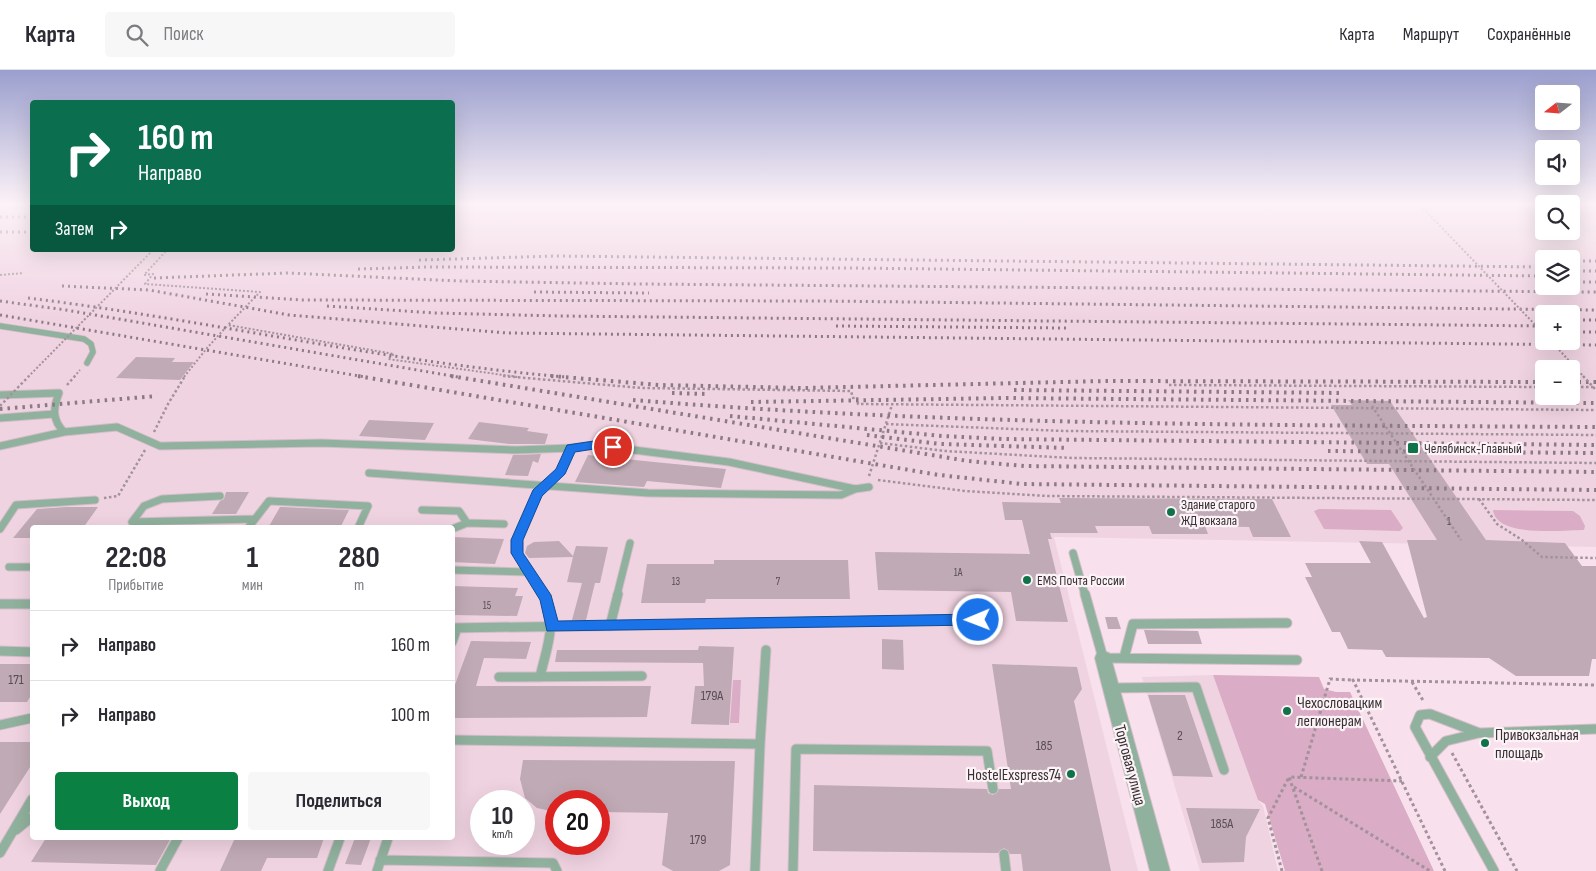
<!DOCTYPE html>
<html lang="ru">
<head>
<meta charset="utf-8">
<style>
	body { margin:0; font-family:"Sofia Sans Condensed",sans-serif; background:#f7f7f7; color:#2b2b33; height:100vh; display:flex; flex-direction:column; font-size:19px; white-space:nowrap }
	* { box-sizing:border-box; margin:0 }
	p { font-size:16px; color:#7c7c81 }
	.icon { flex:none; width:28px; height:28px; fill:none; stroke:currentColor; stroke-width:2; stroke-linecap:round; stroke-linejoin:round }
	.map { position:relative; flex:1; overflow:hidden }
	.sheet { position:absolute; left:30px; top:455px; width:425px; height:315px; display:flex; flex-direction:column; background:#fff; border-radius:5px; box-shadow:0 5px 20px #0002 }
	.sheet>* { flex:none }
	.banner { position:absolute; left:30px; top:30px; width:425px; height:152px; border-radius:5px; box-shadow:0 5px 20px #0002; background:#0b6e4f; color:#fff; overflow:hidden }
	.needle { width:32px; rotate:253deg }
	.fabs { position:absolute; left:1535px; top:15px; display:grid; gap:10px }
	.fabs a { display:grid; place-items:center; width:45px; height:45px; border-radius:5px; background:#fff; box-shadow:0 5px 20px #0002; font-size:25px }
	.speed { position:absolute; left:470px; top:720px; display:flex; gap:10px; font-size:25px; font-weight:700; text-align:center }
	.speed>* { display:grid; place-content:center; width:65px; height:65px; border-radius:50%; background:#fff; box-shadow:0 5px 20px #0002; line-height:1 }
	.speed small { font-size:12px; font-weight:400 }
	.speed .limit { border:8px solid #d22; background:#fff; color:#111 }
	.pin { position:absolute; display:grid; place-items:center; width:42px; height:42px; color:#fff; margin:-21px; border:2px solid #fff; border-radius:50%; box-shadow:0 1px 5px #0007 }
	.me { position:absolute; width:55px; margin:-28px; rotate:269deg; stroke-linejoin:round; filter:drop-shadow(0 0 4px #0008) }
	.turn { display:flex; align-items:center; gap:18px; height:105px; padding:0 25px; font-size:22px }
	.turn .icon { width:65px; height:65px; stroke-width:2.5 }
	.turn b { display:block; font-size:35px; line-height:42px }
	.then { display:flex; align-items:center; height:48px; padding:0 25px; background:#0003; gap:10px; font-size:19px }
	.eta { display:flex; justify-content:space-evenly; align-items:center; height:85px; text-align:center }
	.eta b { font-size:30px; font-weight:700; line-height:35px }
	.cta { display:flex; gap:10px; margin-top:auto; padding:10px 25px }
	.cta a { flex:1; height:58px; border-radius:5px; background:#0b8043; color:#fff; font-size:20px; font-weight:700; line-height:58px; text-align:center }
	.cta a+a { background:#f7f7f7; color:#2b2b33 }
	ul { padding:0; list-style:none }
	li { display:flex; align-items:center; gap:15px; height:70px; padding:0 25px; border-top:1px solid #e1e1e2 }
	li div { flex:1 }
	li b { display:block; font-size:19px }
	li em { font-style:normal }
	header { display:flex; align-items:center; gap:30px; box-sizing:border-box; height:70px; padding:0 25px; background:#fff; border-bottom:1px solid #e1e1e2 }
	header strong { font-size:24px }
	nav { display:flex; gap:28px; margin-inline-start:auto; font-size:18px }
	.search { width:350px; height:45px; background:#f7f7f7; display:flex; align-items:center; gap:12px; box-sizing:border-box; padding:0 18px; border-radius:5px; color:#7c7c81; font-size:19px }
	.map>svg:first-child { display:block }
	.built { fill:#f0d3e1; fill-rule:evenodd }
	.green { fill:#daacc5 }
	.building { fill:#c0aab5 }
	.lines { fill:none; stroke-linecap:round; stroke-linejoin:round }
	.lane-far2-casing { stroke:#d2bec8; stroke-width:7 }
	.lane-far1-casing { stroke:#d2bec8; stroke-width:9 }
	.lane-casing { stroke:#d2bec8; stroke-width:11 }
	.street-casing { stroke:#d2bec8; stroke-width:2 }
	.path-far2 { stroke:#a2929a; stroke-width:2; stroke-dasharray:2 2; stroke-linecap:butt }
	.path-far1 { stroke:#a2929a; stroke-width:2.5; stroke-dasharray:2.5 2.5; stroke-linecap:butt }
	.path { stroke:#a2929a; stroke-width:3; stroke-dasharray:3 3; stroke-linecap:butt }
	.lane-far2 { stroke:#90b19d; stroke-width:5.5 }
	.lane-far1 { stroke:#90b19d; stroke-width:7 }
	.lane { stroke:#90b19d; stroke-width:9 }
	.street { fill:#90b19d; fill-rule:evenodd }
	.rail-far1 { stroke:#8a7b83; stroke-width:3; stroke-dasharray:2 4; stroke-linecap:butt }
	.rail { stroke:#8a7b83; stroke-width:4; stroke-dasharray:2.5 5; stroke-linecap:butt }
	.path-bridge-far1 { stroke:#a2929a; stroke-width:2; stroke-dasharray:2 2; stroke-linecap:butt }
	.path-bridge { stroke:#a2929a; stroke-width:2.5; stroke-dasharray:2.5 2.5; stroke-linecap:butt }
	.route { fill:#1a73e8; stroke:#114b97 }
	.poi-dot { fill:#107248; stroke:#fcf3f7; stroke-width:2 }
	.labels { text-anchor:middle; stroke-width:4.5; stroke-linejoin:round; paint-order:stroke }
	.number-label { font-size:11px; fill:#5a4e54 }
	.poi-label { font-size:14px; fill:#383034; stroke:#fcf3f7; text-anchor:start }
	.near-number-label { font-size:14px; fill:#5a4e54 }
	.near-poi-label { font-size:16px; fill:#383034; stroke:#fcf3f7; text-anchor:start }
	.near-street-label { font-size:16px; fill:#383034; stroke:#fcf3f7 }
</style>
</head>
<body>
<header>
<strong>Карта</strong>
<div class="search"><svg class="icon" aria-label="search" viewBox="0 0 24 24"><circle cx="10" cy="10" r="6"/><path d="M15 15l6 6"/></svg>Поиск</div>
<nav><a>Карта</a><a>Маршрут</a><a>Сохранённые</a></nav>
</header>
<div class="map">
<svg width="1596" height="801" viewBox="0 0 1596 801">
	<rect width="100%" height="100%" fill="#f8e1ed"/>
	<path class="built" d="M0,135H32V180H452L453,135H1544V161H1571V135H1596V477L1054,467L1138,801H0ZM1544,189H1571V216H1544ZM1544,244H1571V271H1544ZM1544,299H1571V326H1544ZM32,458H452V768H32ZM481,731H524V774H481ZM556,731H599V774H556Z
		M1213,605L1258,730L1263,736L1278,801H1200L1142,607Z"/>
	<path class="green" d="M1319,439L1391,440L1403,458L1400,461L1324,459L1314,441Z
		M1493,440L1573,441L1580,446L1585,456L1584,460C1564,460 1496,468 1493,440Z
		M1213,605L1319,607L1324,619L1336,622H1350L1434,801H1285L1265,734L1258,730Z
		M733,610H741L739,653H730Z"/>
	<path class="building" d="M136,287L175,288L172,292H194L180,310L116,308Z
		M1348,330L1390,331L1486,470L1565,473L1582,496H1596V589H1592L1589,606H1516L1489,588L1386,587L1382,580L1348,579L1340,562H1332L1305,507H1312L1305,493H1371L1359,471L1382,472L1424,548L1427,547L1407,470H1437L1389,394H1367L1331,335H1352Z
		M369,350L434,353L425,370L359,366Z
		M479,352L529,358L527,361L548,364L545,374H509L468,369Z
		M541,384L538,393L533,391L528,406L505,405L513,385Z
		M588,385L654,392L726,399L721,418L647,411L644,417L575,412Z
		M226,422H249L236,444H212L220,431L224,429Z
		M1059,428L1272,429L1291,467H1253L1249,457L1205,456L1208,464H1152L1149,456H1095L1098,463H1050L1052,469H1048L1068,552L1016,551L1011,522L878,520L875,482L1030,484L1022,450H1005L1002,432L1061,433Z
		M66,437H98L83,458H32V468H13L37,439Z
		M280,437H282L349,440L340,458H268Z
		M452,467L504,469L495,494L452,492Z
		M559,471L573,486L576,476L608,477L600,513H595L586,550H572L582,513L567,512L573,487L529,488L525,483L527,476L534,472Z
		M714,490H848L850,529H706L705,533H641L647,494H714Z
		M452,516L518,518L515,526H523L517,546L452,545Z
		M1105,547H1117L1121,559H1108Z
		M1144,560L1198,561L1202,574H1148Z
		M882,569L903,570L904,600L882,599Z
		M471,571L531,572L526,589L484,588L476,616H651L647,647L452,648V623Z
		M699,576L734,577L729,655L691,654L695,616H704L703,593L555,592L557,580H698Z
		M0,594H32V624L27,632H0Z
		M992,594L1077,597L1082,619L1074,631L1111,801H1023L1021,784H1010L1004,778L998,783L813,781L814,715L987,719L988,723L993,725L999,719H1011Z
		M1148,625H1185L1213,707L1173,706Z
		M0,672H32V694L0,744Z
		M523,690L735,691L730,795L719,801H673L662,795L668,743L599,742V731H556V742L537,738L525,728L520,709Z
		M1186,738L1260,739L1246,767L1244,792L1202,793Z
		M46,768H171L156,795L31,792Z
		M235,768H324L317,788H267L261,801H220Z
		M355,768H371L361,795L345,794Z"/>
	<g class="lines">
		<defs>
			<path id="lane-far2" d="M0,256L84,269L91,274L93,282L87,293"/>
			<path id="lane-far1" d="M0,325L59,323C53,338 52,350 64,362L117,357L160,376L321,373L516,380L571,378L561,402L537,423L517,470V483L543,525
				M0,348L54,344
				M0,376L64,362
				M571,378L594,375L729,392L855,419L869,417
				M369,403L648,423L841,425L855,419
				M220,426L162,429L144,436L132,452L254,449
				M422,440L459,441L467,453
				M248,458L269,431L368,436L358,458
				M0,459L16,435L95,430
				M452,459L467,453L504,454
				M1073,483L1085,525
				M9,497H32
				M452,500L528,502
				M617,525L630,473"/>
			<path id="lane" d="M1085,524L1103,588L1297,590
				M0,534H32
				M610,556L618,524
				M452,558L978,550
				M452,572L457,558
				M0,581L32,582
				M1124,588L1133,554L1287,553
				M499,607L642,606
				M540,607C546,580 559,549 543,524
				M1111,618L1196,617L1224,700
				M0,655L32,648
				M1479,663L1430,644L1420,645L1415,657L1494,801
				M452,670L760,674L755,801
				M760,674L766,580
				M1430,687L1446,671L1479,663L1596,659
				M16,760L32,747
				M0,783L32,729
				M1004,784L1006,801
				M380,790L553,793L557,801
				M160,801L178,768
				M328,801L340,768
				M377,801L388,768
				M793,801L796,679L987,681L993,719"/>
			<path id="street" d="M1103,581L1109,583L1111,588L1170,801H1150L1095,588L1097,583Z"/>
		</defs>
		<use href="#lane-far2" class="lane-far2-casing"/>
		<use href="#lane-far1" class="lane-far1-casing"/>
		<use href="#lane" class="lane-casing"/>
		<use href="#street" class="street-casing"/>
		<path class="path-far2" d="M153,180H167L144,205L153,204L145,214L260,222L228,255L394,284L388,289L518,307
			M0,205L24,203
			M74,307L80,300
			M184,307L207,278L228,255"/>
		<path class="path-far1" d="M503,306L642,318L851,321L853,328L857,327L858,334L1596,340
			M67,315L75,306
			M1169,315L1544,317
			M1571,317H1596
			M886,354L1065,361L1596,365
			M154,362L168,334L185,306
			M880,373L945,381L1072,388L1596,393
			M869,406L892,335
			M878,410L965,421L1047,426L1596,430
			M104,428L118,426L145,380
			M1479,429L1497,454L1522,470L1542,487L1596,488"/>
		<path class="path" d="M1412,612L1424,632
			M1452,683L1517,801
			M1301,707L1330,609L1353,610
			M1294,717L1430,801
			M1282,801L1268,748L1289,707
			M1322,801L1289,707L1402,711
			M1445,801L1353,610L1596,615"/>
		<use href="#lane-far2" class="lane-far2"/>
		<use href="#lane-far1" class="lane-far1"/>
		<use href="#lane" class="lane"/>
		<use href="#street" class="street"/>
		<path class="rail-far1" d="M0,147H32
			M0,162H32
			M419,190L556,186L1544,197
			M1571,191H1596
			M358,199L428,197L850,198L1544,206
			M1571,201H1596
			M154,208L288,203L459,211L641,214L1596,222
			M1571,212H1596
			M62,216L149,220L289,245L507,263L1596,275
			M534,222L649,223
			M206,224L303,230L824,231L1596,240
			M28,228C208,250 385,292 566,307
			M0,231L66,240L458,307
			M327,236L436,243L561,246L1544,256
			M0,245L365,307
			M1571,250H1596
			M836,256L1066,258
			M1571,262H1596"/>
		<path class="rail" d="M358,306L939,405L1022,414L1596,420
			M451,306L968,391L1024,396L1596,402
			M551,306L659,315L803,318L1106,311L1544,312
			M1571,312H1596
			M1014,320L1344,323
			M672,323L707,324
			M633,330C954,356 1275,355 1596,357
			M751,332L1006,328L1596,333
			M0,339L157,326
			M730,346L942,366L1004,369L1596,375
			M867,365L940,374L1068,378
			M1328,381L1596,383"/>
		<path class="path-bridge-far1" d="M1420,135L1544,264
			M1551,271L1584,307
			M28,307L153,180"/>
		<path class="path-bridge" d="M1583,306L1596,320
			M0,336L29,306
			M1372,336L1461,470"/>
	</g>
	<linearGradient id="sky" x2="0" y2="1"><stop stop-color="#9b9fce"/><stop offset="0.54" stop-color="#fcf2f7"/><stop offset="1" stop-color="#fcf2f7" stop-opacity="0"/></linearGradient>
	<rect width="1596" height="248" fill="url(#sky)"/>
	<path class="route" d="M594,371L613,373L619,377L613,381L594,379L575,382L565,404L542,426L523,470V483L551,525L558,551L978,544L983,546L985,550L983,553L978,555L547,561L540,530L511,483V470L533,420L556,399L567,375Z"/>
	<g class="poi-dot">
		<rect x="1407" y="372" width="12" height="12" rx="2.5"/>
		<circle cx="1171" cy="442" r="5"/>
		<circle cx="1027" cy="510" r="5"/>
		<circle cx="1287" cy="641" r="5"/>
		<circle cx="1485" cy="673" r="5"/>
		<circle cx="1071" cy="704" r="5"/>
	</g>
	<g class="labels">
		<g class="number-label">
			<text x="1449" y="455">1</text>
			<text x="958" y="506">1А</text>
			<text x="676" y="515">13</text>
			<text x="778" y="515">7</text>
			<text x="487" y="539">15</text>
		</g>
		<g class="poi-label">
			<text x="1424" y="383">Челябинск-Главный</text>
			<text x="1181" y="439">Здание старого<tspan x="1181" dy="16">ЖД вокзала</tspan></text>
			<text x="1037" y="515">EMS Почта России</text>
		</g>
		<g class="near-number-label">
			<text x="16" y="614">171</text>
			<text x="712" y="630">179А</text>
			<text x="1180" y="670">2</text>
			<text x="1044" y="680">185</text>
			<text x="1222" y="758">185А</text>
			<text x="698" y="774">179</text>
		</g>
		<g class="near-poi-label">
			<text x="1297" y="638">Чехословацким<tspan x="1297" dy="18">легионерам</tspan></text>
			<text x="1495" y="670">Привокзальная<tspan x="1495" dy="18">площадь</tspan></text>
			<text x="1061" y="710" text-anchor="end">HostelExspress74</text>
		</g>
		<g class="near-street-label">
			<text transform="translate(1131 695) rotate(75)" y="6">Торговая улица</text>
		</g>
	</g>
</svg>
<div class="fabs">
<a><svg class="needle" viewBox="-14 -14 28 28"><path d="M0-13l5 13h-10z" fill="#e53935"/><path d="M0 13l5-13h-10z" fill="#7c7c81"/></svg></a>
<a><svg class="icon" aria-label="sound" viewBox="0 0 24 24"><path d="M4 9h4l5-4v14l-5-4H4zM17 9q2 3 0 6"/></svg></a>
<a><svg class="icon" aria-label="search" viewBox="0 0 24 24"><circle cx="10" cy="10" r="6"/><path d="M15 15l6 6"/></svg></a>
<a><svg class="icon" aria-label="layers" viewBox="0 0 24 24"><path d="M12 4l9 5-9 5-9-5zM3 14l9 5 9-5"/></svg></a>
<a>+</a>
<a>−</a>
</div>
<div class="speed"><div>10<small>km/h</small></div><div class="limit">20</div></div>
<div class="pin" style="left:613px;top:377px;background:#d93025"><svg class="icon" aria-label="arrive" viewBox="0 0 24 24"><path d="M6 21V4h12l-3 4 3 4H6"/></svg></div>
<svg class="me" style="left:978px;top:550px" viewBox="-20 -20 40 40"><circle r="17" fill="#1a73e8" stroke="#fff" stroke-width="3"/><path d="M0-11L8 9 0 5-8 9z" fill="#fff"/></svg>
<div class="banner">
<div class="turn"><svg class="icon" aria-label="right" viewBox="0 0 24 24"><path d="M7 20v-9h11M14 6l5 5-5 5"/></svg><div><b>160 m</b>Направо</div></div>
<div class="then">Затем<svg class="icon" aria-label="right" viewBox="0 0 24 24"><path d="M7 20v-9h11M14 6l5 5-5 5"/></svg></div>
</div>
<section class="sheet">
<div class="eta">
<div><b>22:08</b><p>Прибытие</p></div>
<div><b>1</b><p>мин</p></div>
<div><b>280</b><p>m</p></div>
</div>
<ul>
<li><svg class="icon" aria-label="right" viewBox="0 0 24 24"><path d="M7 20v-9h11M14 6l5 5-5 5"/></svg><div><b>Направо</b></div><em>160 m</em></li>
<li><svg class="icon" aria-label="right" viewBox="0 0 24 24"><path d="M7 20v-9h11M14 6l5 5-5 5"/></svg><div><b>Направо</b></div><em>100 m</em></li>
</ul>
<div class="cta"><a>Выход</a><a>Поделиться</a></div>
</section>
</div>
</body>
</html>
